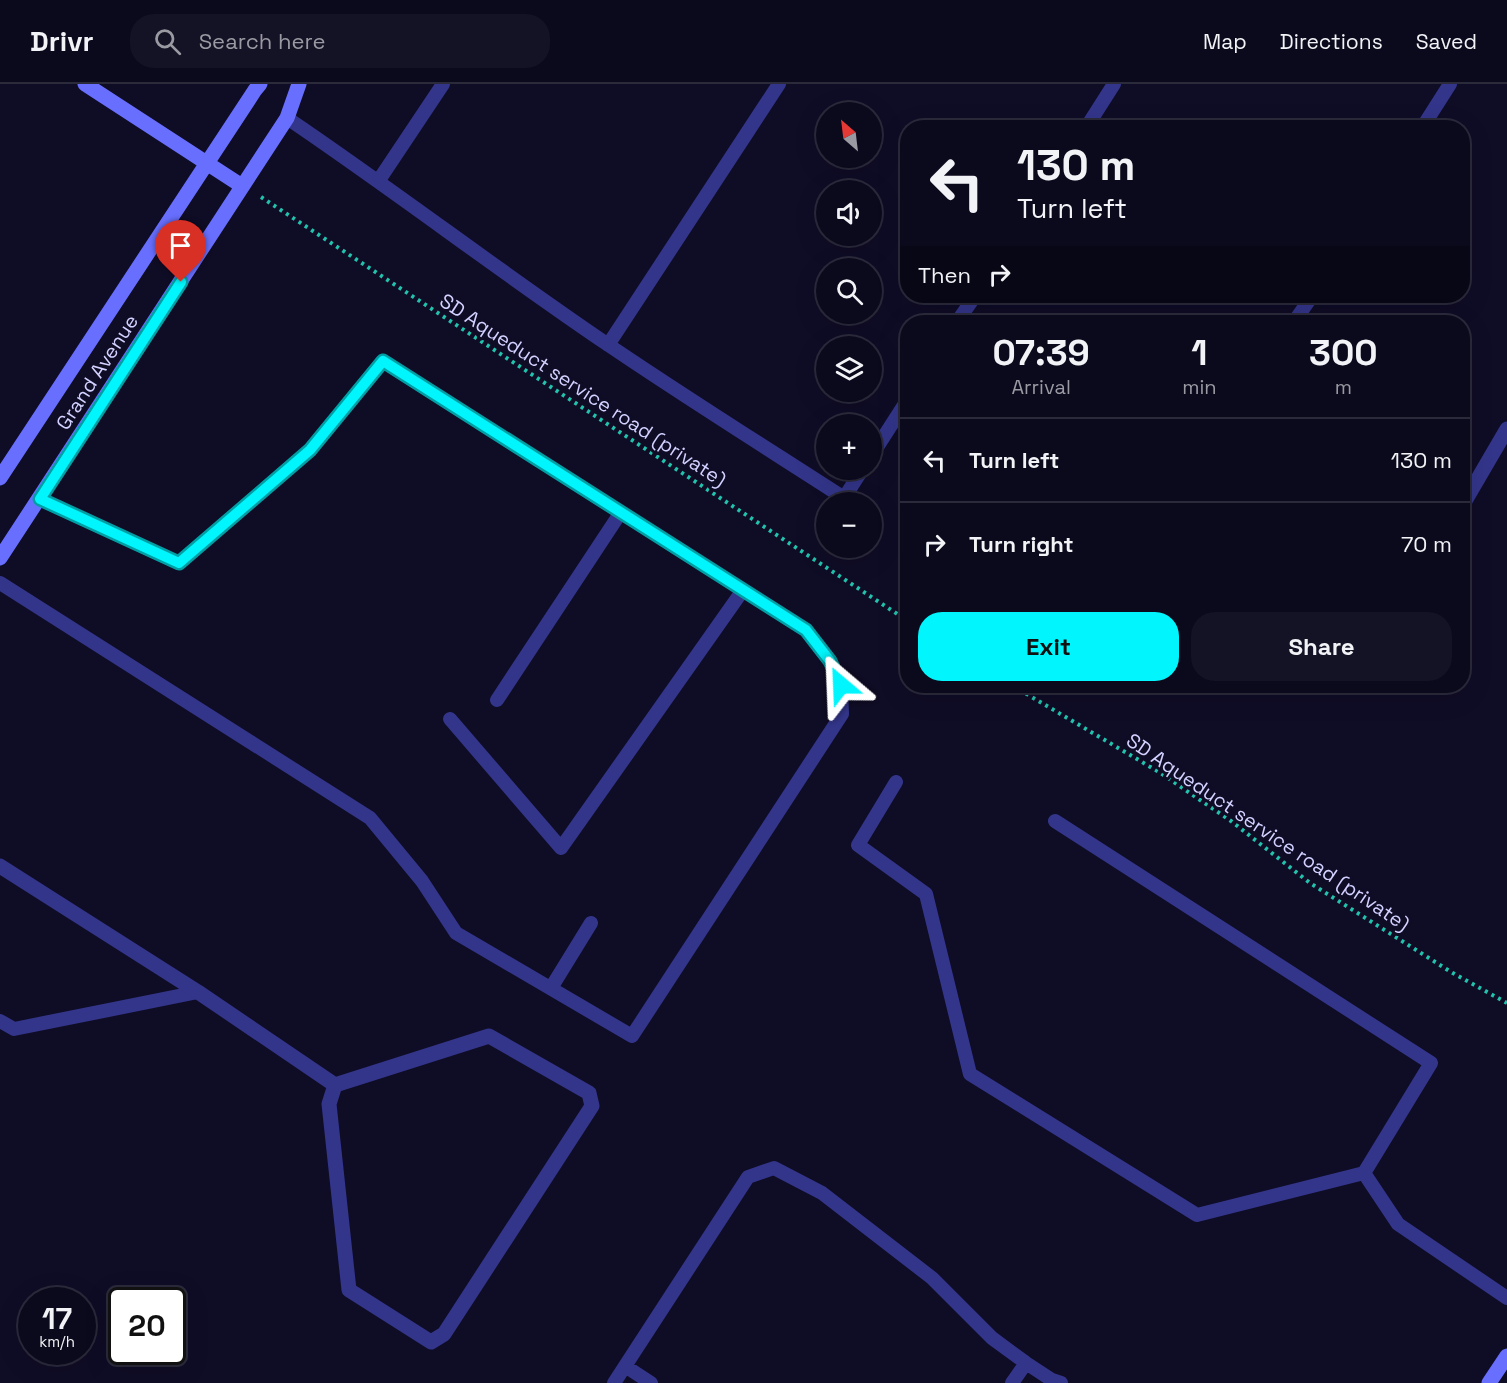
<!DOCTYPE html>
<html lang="en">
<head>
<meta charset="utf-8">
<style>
	body { margin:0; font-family:"Space Grotesk",sans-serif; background:#141225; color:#f1f3f6; height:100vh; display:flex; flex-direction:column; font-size:22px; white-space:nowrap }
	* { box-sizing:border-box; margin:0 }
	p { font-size:20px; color:#9a9aa3 }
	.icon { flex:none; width:33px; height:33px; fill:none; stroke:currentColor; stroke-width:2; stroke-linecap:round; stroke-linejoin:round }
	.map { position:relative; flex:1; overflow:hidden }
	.sheet { position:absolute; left:900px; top:231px; width:570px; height:378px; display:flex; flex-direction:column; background:#0b091c; border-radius:24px; box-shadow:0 6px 24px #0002,0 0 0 2px #2b2a3b }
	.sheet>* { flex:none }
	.top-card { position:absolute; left:900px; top:36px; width:570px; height:183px; border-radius:24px; box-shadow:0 6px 24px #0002,0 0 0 2px #2b2a3b; background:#0b091c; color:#f1f3f6; overflow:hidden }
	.needle { width:39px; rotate:332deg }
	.controls { position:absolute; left:816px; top:18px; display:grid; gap:12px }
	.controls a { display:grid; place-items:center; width:66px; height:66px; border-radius:50%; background:#0b091c; box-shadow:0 6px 24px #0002,0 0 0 2px #2b2a3b; font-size:30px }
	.speed { position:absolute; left:18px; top:1203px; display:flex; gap:12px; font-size:30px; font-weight:700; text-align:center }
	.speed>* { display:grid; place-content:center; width:78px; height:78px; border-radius:50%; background:#0b091c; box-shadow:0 6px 24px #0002,0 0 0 2px #2b2a3b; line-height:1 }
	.speed small { font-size:15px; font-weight:400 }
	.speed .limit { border:3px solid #111; border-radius:9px; background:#fff; color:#111 }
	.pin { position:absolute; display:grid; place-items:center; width:51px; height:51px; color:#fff; margin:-62px -26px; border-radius:50% 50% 50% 0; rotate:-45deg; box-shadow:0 0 6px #0007 }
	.pin .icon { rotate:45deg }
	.me { position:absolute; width:66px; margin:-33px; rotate:334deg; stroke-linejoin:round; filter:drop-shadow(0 0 4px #0008) }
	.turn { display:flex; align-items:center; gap:21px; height:126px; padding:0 18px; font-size:27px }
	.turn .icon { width:78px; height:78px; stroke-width:2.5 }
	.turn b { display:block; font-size:42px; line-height:51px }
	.then { display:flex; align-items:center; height:57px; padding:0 18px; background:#0003; gap:12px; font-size:22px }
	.eta { display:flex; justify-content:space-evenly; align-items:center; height:102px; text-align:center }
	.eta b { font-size:36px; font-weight:600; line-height:42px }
	.button { display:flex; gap:12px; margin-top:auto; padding:12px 18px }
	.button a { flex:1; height:69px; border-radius:24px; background:#00f5fc; color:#111; font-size:24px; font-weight:600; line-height:69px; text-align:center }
	.button a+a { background:#141225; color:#f1f3f6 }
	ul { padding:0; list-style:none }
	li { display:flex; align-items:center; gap:18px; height:84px; padding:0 18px; border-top:2px solid #2b2a3b }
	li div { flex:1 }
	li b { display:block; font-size:22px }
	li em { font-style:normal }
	header { display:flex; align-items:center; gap:36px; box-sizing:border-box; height:84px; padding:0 30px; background:#0b091c; border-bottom:2px solid #2b2a3b }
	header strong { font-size:28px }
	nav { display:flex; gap:33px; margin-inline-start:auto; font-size:21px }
	.search { width:420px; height:54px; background:#141225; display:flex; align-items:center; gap:15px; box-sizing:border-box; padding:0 21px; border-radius:24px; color:#9a9aa3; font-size:22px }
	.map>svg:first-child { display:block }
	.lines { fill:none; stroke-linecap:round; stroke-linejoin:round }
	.path { stroke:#22c2ad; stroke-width:4; stroke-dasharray:3 4.5; stroke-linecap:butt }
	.lane { stroke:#33358a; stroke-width:14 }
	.street { stroke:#33358a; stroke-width:15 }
	.secondary { stroke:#686fff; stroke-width:15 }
	.route-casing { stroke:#009fa4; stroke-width:15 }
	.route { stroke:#00f5fc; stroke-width:10 }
	.labels { text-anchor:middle; stroke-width:6; stroke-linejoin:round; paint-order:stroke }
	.street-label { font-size:20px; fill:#d3d1ff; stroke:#0f0c26 }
</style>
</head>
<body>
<header>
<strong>Drivr</strong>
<div class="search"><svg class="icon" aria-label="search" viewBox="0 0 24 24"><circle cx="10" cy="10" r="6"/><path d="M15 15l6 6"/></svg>Search here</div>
<nav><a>Map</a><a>Directions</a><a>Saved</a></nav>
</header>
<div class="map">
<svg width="1507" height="1299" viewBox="0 0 1507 1299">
	<rect width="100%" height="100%" fill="#0f0c26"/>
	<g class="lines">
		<path class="path" d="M261,113L908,537
			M1013,602L1159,688L1231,737L1310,799L1451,888L1507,919"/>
		<path class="lane" d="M287,34C395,107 499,187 607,260C685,313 765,363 844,414L862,386
			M1086,44L1114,0
			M1422,44L1450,0
			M379,96L443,0
			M957,238L975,212
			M1294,238L1312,212
			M608,261L779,0
			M872,371L908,315
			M0,499L370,734L422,797L456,849L632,952L842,630L841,601L830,577L806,546L383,277L310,366L179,479L40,415
			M497,616L621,428
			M450,635L561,764L743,506
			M896,698L858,761L926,810L970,990L1197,1131L1364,1089
			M1055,737L1431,979L1364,1089L1398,1140L1507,1214
			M551,904L591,839
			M0,937L14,945L198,908
			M625,1282L651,1299
			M614,1299L748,1093L774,1084L822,1109L932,1194L992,1254L1026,1279L1052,1296L1061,1299
			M1012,1299L1026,1279"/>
		<path class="street" d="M1462,422L1507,345
			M0,782L198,908L335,1001
			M489,952L589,1009L592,1022L444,1250L431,1258L349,1206L329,1020L335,1001Z"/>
		<path class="secondary" d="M85,0L242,102
			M0,394L255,6L260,0
			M0,474L287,34L299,0
			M1489,1299L1507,1272"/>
	</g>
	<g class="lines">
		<defs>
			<path id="route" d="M181,198L40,415L179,479L310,366L383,277L806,546L830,577L841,601"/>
		</defs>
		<use href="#route" class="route-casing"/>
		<use href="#route" class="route"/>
	</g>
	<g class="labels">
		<g class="street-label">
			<text transform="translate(97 288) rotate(-57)" y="7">Grand Avenue</text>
			<text transform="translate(583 306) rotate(33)" y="7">SD Aqueduct service road (private)</text>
			<text transform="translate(1268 748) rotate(34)" y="7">SD Aqueduct service road (private)</text>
		</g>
	</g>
</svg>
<div class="controls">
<a><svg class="needle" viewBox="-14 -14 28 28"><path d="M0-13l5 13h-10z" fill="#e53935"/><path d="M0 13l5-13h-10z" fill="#9a9aa3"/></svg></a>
<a><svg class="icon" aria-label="sound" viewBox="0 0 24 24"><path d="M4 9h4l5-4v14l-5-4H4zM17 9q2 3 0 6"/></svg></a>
<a><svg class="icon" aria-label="search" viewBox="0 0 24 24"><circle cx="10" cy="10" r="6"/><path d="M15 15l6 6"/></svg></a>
<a><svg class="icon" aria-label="layers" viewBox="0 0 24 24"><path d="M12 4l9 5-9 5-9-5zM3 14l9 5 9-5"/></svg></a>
<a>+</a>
<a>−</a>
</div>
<div class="speed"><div>17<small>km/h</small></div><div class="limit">20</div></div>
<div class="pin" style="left:181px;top:198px;background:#d93025"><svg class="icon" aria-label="arrive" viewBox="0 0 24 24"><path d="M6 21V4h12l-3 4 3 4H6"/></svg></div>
<svg class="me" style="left:841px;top:601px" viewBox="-20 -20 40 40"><path d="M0-17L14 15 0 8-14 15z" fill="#00f5fc" stroke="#fff" stroke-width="4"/></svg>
<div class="top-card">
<div class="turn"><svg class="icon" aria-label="left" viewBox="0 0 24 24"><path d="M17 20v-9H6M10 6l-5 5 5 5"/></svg><div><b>130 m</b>Turn left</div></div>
<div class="then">Then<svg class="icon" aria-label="right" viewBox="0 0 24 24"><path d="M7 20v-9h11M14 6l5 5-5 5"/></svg></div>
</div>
<section class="sheet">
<div class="eta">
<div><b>07:39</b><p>Arrival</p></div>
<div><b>1</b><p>min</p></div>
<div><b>300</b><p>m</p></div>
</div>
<ul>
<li><svg class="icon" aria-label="left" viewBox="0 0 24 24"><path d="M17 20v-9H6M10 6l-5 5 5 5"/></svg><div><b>Turn left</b></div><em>130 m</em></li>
<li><svg class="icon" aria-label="right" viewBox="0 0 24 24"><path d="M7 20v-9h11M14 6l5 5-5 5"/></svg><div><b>Turn right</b></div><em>70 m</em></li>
</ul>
<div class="button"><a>Exit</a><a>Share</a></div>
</section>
</div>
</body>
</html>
